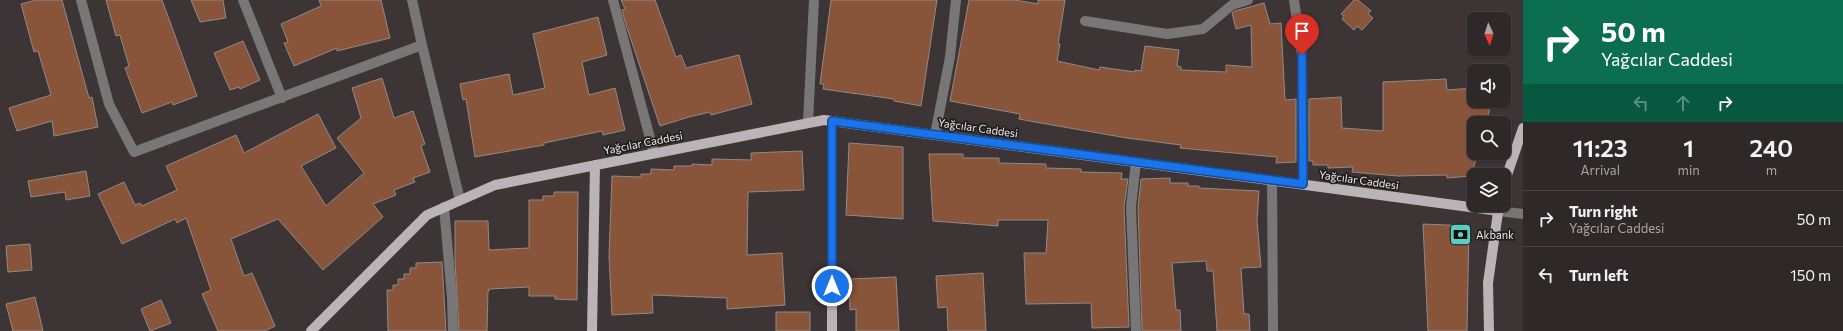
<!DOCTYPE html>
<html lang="en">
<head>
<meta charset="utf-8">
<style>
	body { margin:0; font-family:Commissioner,sans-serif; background:#3a3434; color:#f1f3f6; height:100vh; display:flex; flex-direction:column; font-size:15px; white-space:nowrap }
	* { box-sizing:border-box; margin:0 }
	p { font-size:13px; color:#a7a6a8 }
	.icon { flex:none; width:22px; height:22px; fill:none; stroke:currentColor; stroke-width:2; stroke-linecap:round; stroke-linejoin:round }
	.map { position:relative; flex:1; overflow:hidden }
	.side { display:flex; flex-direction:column; background:#2e2828; width:320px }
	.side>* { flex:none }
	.top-card { background:#0b6e4f; color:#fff; overflow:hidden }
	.needle { width:26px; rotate:176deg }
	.buttons { position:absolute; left:1467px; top:12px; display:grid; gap:8px }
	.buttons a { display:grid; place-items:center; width:44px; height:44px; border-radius:8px; background:#2e2828; box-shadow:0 1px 3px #0004,0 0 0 1px #494445; font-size:20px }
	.pin { position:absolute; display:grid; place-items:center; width:34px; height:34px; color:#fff; margin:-41px -17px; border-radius:50% 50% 50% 0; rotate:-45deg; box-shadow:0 0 4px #0007 }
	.pin .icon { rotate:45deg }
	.me { position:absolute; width:44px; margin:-22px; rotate:0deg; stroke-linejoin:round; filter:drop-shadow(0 0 3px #0008) }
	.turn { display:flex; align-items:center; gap:14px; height:84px; padding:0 12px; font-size:18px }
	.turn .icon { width:52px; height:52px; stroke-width:2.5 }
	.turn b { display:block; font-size:28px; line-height:34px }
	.lanes { display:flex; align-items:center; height:38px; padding:0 12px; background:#0003; justify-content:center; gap:20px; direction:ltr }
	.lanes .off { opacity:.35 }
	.eta { display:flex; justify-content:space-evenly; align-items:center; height:68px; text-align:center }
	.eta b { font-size:24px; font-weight:600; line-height:28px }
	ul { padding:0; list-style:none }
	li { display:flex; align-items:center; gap:12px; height:56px; padding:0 12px; border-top:1px solid #494445 }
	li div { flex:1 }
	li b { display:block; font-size:15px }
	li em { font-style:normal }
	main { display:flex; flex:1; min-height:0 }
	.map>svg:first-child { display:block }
	.building { fill:#88553a; stroke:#928986 }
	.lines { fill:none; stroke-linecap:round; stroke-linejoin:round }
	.minor { stroke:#797678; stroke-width:10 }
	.major { stroke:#bab4b8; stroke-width:10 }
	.route-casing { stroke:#114b97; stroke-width:10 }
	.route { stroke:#1a73e8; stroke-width:7 }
	.labels { text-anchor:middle; stroke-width:3.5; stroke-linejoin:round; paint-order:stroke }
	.street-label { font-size:11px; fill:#efeaea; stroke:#211e1e }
	.poi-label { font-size:11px; fill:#efeaea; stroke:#211e1e; text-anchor:start }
</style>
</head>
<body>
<main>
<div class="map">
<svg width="1523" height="331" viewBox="0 0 1523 331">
	<rect width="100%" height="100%" fill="#3d3535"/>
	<path class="building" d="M36,0H62L89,98L92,97L98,127L54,136L52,121L17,131L9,108L51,95L38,51L34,52L21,4Z
		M106,0H162L197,96L173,105L172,102L142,113L125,68L129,66L120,35L116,36Z
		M191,0H223L226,18L200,22Z
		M319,0H381L390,38L337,51V48L294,66L284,43L288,42L281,24L321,6Z
		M621,0H655L676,57L681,55L686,68L739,55L752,104L711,115L710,112L689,117L660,126L626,25L622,10L625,9Z
		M831,0H937L921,106L894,101V99L823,89L824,84H820Z
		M969,0H1015L1038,4V0H1065L1058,44H1060L1057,61L1099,70L1100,67L1135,72V70L1141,71L1145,46L1179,50L1177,66L1181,67V70L1226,72V65L1252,67L1251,25L1236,29L1232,13L1235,11L1264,3L1270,24L1281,23L1285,100L1296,99V162L1276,163L1277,157L1180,148L1181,145L1127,138L1035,122L1019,119L1020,114L950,101Z
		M1354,0H1358L1371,11L1368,14L1373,18L1362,30L1357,26L1354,30L1342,19L1344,16L1341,14Z
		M598,17L607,55L582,62L589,95L615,88L625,130L603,135L602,131L544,143V145L475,157L466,99L463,100L460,84L509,74L513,95L545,88L533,34Z
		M243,41L260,80L240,89L239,87L230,90L214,53Z
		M382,78L394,118L413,111L425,144L421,146L430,172L413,178L415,182L394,190L396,195L373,204L383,217L323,270L278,219L231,239L244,276L252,273L275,326L265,331H218L202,294L211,290L186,218L177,223L175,219L122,244L98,194L124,182L135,205L140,203L142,206L177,190L166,166L236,135L244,153L318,114L336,148L301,166L326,206L364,173L337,138L361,118L352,88Z
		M1446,79L1447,90L1474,88V101H1492L1486,123H1474V153H1478L1471,176L1447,178V175L1398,176L1352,172L1353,167L1328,168V165H1313V161H1309V99L1341,97L1342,128L1383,131V82Z
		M849,143L903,147V219L846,215Z
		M802,151L804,190L748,192L747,255L782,253L785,305L727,309V298L652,295L653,313L612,315L609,256L612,176L641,177V174H651V169L674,170V166H692V164L712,165V159L751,160V153Z
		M929,154H963V158H999V163L1046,164V168L1081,169V172L1122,173L1121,179H1128L1124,207L1129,327L1092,328L1091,303L1026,304L1024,253H1046L1048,220H998V226L933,221Z
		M86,171L90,196L66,200L65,192L31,197L28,181Z
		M1170,178V183H1188V186H1199V188L1259,191L1257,221L1261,267L1241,268L1244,314H1249L1250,331H1217L1213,271H1207L1206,261L1172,263L1176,310H1180L1181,331H1142L1138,207L1141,179Z
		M554,192H578L577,300L555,299V296H529V287L489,289V291H488L487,331H459L455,262V221H488L489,250L529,248V200H543V196H554Z
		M1423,224L1469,226L1467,331H1428Z
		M30,244L32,270L8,272L6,246Z
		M442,262L446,331H388L387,290H393V285H398V279H404V274H410V268H416V263Z
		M983,273L986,331H948L947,307L938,308L936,276Z
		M896,277L899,331H856V309L850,310L849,279Z
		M35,297L43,331H13L6,304Z
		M161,300L171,323L150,331L141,309Z
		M776,312H810V331H776Z"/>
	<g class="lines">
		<path class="minor" d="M81,0L109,104L134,152L422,45
			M243,0L282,98
			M412,0L422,45L460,200
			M613,0L654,153
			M1294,0L1302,55L1303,184
			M1085,21L1167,34L1203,29L1232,5L1248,0
			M808,123L814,0
			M935,135L950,57L956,0
			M1136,162L1131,207L1136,331
			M1272,180L1273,331
			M444,207L452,298L453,331
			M1499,211L1523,214"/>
		<path class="major" d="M832,121V331
			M1504,184L1523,128
			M311,331L427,215L495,185L824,120L1499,211
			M592,331L595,165
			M1489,331L1488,283L1499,205"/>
	</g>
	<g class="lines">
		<defs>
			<path id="route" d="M832,286V121L1303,184L1302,55"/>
		</defs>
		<use href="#route" class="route-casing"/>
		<use href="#route" class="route"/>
	</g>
	<defs>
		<symbol id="bank-square" viewBox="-11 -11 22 22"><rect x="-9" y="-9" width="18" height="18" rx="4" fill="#57cec1" stroke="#211e1e"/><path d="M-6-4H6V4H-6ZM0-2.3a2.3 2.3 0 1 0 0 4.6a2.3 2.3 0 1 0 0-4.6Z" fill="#111"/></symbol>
	</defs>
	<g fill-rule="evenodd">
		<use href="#bank-square" x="1448" y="222" width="25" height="25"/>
	</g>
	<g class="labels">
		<g class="street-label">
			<text transform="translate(978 128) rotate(8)" y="4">Yağcılar Caddesi</text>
			<text transform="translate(643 143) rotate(-11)" y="4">Yağcılar Caddesi</text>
			<text transform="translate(1359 180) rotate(8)" y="4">Yağcılar Caddesi</text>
		</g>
		<g class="poi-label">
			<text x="1476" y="239">Akbank</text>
		</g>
	</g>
</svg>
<div class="buttons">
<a><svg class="needle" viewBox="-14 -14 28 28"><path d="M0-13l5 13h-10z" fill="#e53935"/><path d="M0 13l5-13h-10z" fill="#a7a6a8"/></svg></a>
<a><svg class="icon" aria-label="sound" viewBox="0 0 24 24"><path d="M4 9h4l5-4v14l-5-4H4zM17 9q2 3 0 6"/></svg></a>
<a><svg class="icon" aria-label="search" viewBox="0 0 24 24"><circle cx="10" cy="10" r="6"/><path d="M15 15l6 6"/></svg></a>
<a><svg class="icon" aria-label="layers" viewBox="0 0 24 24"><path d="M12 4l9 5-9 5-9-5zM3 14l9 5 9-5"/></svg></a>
</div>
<div class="pin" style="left:1302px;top:55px;background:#d93025"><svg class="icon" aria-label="arrive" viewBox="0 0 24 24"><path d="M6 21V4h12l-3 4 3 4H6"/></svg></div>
<svg class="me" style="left:832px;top:286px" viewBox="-20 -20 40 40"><circle r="17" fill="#1a73e8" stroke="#fff" stroke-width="3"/><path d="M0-11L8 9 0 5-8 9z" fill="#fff"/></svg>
</div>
<section class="side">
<div class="top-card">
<div class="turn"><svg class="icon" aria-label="right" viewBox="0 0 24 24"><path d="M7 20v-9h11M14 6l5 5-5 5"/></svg><div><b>50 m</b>Yağcılar Caddesi</div></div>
<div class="lanes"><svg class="icon off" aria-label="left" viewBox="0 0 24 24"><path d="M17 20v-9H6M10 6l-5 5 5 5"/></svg><svg class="icon off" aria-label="ahead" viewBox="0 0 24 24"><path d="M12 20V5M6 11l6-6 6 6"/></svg><svg class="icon" aria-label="right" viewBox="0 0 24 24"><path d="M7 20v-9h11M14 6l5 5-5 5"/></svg></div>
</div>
<div class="eta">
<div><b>11:23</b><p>Arrival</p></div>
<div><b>1</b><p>min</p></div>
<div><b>240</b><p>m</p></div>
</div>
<ul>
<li><svg class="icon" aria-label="right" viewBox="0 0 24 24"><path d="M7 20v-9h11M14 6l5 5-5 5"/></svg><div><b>Turn right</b><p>Yağcılar Caddesi</p></div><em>50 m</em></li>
<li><svg class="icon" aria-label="left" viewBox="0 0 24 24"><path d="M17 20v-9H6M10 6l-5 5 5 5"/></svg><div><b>Turn left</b></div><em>150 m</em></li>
</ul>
</section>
</main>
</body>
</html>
